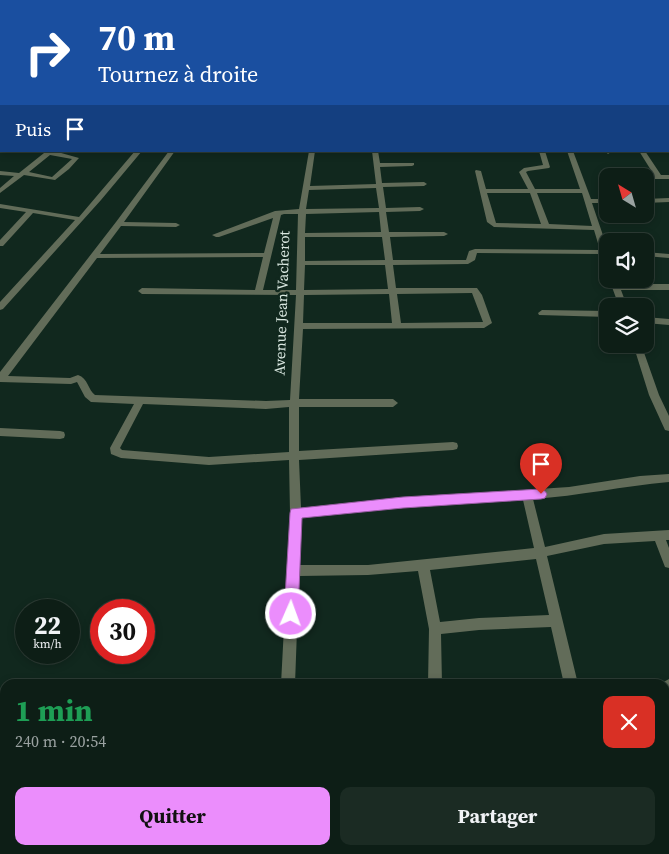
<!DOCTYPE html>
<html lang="fr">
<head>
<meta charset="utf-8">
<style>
	body { margin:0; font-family:"Source Serif 4",serif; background:#1b2b23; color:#f1f3f6; height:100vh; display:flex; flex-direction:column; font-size:19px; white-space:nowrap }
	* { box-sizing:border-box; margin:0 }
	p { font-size:16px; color:#9aa2a1 }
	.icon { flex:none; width:28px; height:28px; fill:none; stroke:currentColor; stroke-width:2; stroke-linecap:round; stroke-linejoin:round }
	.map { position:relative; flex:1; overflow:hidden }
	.details { position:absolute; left:0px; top:679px; width:670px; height:176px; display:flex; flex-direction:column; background:#0d1e16; border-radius:15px 15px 0 0; box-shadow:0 2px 8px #0003,0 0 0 1px #2d3c35 }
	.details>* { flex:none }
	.top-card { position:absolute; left:0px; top:0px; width:670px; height:152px; box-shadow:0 2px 8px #0003,0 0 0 1px #2d3c35; background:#1a4fa0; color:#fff; overflow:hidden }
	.needle { width:32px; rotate:323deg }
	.fabs { position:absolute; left:599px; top:168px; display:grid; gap:10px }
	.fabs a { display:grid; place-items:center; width:55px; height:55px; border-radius:10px; background:#0d1e16; box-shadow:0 2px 8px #0003,0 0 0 1px #2d3c35; font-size:25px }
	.speed { position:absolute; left:15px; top:599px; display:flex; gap:10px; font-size:25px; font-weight:700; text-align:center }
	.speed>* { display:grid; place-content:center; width:65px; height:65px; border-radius:50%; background:#0d1e16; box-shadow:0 2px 8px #0003,0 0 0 1px #2d3c35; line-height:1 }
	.speed small { font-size:12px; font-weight:400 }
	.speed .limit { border:8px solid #d22; background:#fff; color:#111 }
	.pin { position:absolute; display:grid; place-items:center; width:42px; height:42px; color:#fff; margin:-51px -21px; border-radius:50% 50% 50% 0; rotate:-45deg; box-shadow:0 0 5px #0007 }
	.pin .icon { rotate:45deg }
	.me { position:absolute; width:55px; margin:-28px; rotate:2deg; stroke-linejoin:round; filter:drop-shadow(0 0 4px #0008) }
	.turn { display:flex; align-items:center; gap:18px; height:105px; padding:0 15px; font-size:22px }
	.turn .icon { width:65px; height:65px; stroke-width:2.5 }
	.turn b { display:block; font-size:35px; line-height:42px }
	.then { display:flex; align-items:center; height:48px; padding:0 15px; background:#0003; gap:10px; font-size:19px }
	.round { display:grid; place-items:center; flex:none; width:52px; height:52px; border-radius:10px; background:#1b2b23 }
	.headline { display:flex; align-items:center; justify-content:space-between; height:85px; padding:0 15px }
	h1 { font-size:30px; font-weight:700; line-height:38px; color:#1e9e55 }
	.cta { display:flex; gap:10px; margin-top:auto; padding:10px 15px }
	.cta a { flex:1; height:58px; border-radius:10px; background:#eb8dfc; color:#111; font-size:20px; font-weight:700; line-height:58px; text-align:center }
	.cta a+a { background:#1b2b23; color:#f1f3f6 }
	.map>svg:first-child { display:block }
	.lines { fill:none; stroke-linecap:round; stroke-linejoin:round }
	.minor { fill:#626c59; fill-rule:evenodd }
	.highway { fill:#bad4a4; fill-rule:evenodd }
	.route { fill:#eb8dfc; stroke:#995ca4 }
	.labels { text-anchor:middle; stroke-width:5; stroke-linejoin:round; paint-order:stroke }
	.street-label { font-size:15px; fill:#d9e7e0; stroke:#11281e }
</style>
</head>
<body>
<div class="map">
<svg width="669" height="854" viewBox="0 0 669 854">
	<rect width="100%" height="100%" fill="#11281e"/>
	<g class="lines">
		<path class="minor" d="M0,0H3L0,2Z
			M390,0H394V1H390Z
			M0,10H1V12H0Z
			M0,27H1V29H0Z
			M0,46L1,47V50H0Z
			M0,63H1V67H0Z
			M0,105L1,106V110H0Z
			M0,114L1,115V119H0Z
			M0,140H1V144H0Z
			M39,151H54L79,158L69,169L55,180L24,175L0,193V188L14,176L0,175V171L19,173L44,153ZM50,155L72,159L52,177L29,172Z
			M135,151H142L101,200L3,309L0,310V302L75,220L33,213L3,246H0V240L26,212L0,208V204L79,217Z
			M169,151H175L124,222L176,223L180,225L176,227L121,226L100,254L264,253L273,218L219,237H216L212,235L275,211L299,209L309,151H315L310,186L376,184L372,151H378L380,163H414V165L412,166L380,167L382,183L424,182L427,184L424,186L383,187L386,208L420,207L424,209L420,211L386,212L389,232H444L448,234L444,236L390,237L393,260H466L469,251L475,249L600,250L594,230L494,227L487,222L475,171L476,170L481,171L486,189H528L519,172L524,168L543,165L539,151H545L550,167L549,168L528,171L526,172L535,189H580L567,151H573L591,199H608V203H592L608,250V266L604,264L601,254L477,253L475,260L468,264L393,265L396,288H477L482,295L492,323L484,328L303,329L299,399H393L398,403L393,407H299V451L453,442L457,443L458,446L457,449L453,450L299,460L301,508L403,498L569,487L640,476L669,474V482C623,486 579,496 533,499L545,547L604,534L669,530V540H666L669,548V568L665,567L655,541L604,544L547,556L578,684H564L551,627L479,630L441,634L442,684H428L429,629L418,571L368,575L299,576L295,684H281L290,513L289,460L209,465L121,458L111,454L110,448L134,404L91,402L85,397L77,382L71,384L0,382V372L116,222ZM376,188L379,208L306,209L309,190ZM487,193H530L541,224L496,223ZM537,193H582L592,226L549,224ZM379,212L381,232L305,233L306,214ZM284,214H298L296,290H263L281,215ZM305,237H382L385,260L305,261ZM263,257L255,290L142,288L138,291L142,294L296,295L290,400L266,401L95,395C88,390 88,378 78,375L70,378L8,376L97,258ZM305,265H385L388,289L304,290ZM472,293L483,322L401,323L397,294ZM389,294L392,323H303L304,295ZM143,404L266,409L289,407V452L209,457L122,450L120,448ZM523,500L534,548L368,565H299L301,517L403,508ZM536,559L549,615L479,618L440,622L430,570Z
			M605,151H611V152L608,154Z
			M639,151H645L661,175H669V179H645V176H643L654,175Z
			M669,198V202L645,203V199Z
			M645,252L669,254V258L645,256Z
			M609,279H617L619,284H669V290H621L627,306H619Z
			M542,310L608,311V317L539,315L538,313Z
			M645,317L669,319V325L645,323Z
			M633,344H641L659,395L669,416V431L665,430L649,395Z
			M0,428L60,431L64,432L65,435L64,438L60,439L0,436Z
			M669,679V693L665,694V684H660Z
			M665,774H669V788H665Z
			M614,850H631L633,854H616Z"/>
		<path class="highway" d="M12,0H23L24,1H13Z"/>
	</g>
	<path class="route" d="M541,489L545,491L547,494L545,498L541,499L403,508L302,518L298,614L296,619L291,621L286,619L284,614L290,513L291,509L403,497Z"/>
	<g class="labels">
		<g class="street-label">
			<text transform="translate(282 303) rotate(-88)" y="5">Avenue Jean Vacherot</text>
		</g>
	</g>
</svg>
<div class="fabs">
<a><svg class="needle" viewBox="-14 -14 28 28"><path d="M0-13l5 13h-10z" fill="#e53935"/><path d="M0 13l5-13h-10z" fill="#9aa2a1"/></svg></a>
<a><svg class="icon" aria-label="sound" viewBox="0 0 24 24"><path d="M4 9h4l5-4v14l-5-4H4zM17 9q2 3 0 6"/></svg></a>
<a><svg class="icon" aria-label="layers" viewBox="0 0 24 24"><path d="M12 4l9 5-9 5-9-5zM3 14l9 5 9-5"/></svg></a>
</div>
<div class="speed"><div>22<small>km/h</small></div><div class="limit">30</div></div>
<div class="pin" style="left:541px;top:494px;background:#d93025"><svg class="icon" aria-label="arrive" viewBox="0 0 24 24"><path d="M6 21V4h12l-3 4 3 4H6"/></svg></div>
<svg class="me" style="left:291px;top:614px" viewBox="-20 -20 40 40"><circle r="17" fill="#eb8dfc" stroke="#fff" stroke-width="3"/><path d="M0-11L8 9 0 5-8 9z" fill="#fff"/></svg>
<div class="top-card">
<div class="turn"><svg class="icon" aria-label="right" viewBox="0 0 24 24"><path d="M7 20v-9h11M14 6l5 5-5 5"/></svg><div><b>70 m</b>Tournez à droite</div></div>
<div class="then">Puis<svg class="icon" aria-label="arrive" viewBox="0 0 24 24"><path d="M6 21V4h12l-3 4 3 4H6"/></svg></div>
</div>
<section class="details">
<div class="headline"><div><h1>1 min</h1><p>240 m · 20:54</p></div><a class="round" style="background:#d93025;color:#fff"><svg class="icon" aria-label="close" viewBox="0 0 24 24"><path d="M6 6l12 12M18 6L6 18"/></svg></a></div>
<div class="cta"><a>Quitter</a><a>Partager</a></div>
</section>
</div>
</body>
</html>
